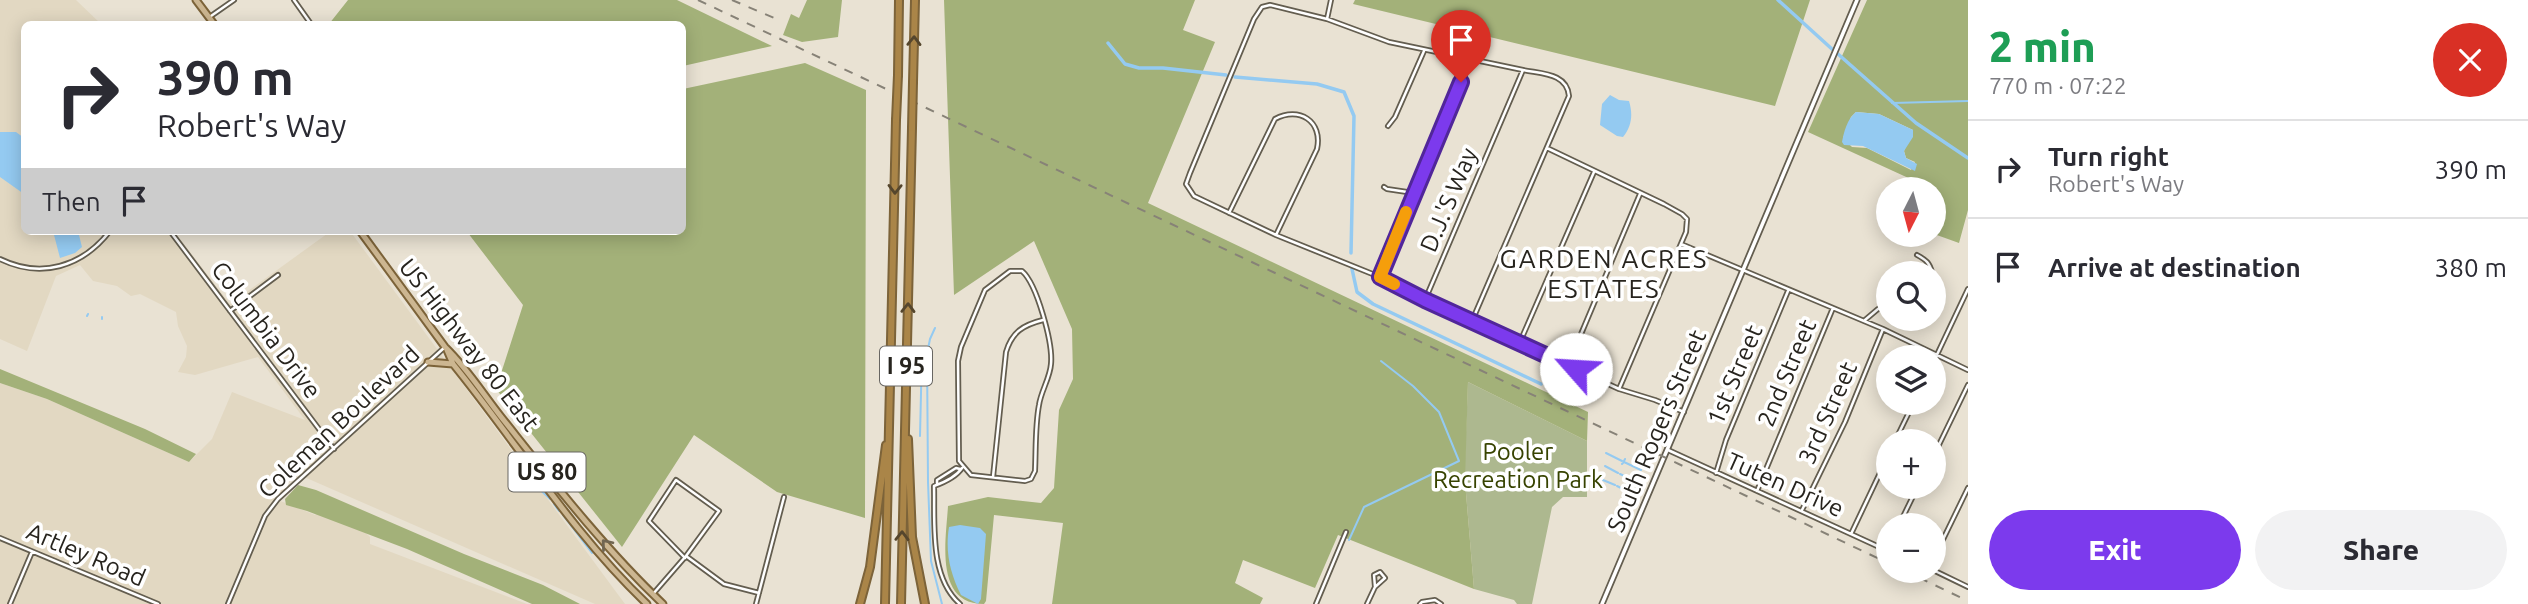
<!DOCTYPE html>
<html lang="en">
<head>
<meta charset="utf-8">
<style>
	body { margin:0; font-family:Ubuntu,sans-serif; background:#f2f2f3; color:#2b2b33; height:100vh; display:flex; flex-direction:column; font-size:26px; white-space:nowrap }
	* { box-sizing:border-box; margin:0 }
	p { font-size:23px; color:#7c7c81 }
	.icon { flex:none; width:38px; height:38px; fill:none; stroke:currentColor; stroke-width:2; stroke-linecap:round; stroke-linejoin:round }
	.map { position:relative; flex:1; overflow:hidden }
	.details { display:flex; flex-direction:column; background:#fff; width:560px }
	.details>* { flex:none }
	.top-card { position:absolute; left:21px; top:21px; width:665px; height:214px; border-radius:10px; box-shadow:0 4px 18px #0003; background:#fff; color:#2b2b33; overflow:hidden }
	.needle { width:46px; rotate:186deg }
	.tools { position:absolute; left:1876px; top:177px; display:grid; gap:14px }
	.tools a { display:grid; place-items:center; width:70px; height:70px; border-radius:50%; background:#fff; box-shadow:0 4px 18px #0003; font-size:35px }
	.pin { position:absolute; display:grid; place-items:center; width:60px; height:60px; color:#fff; margin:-72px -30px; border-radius:50% 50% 50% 0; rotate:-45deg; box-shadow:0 0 7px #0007 }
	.pin .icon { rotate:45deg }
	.me { position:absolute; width:77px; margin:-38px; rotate:296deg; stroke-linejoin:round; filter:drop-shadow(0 0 5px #0008) }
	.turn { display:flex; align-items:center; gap:24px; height:147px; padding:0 21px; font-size:32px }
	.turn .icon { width:91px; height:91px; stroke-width:2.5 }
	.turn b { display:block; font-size:49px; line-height:60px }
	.then { display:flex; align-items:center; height:66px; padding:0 21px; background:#0003; gap:14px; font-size:26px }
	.round { display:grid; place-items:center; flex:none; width:74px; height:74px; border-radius:37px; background:#f2f2f3 }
	.overview { display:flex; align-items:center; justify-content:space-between; height:119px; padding:0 21px }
	h1 { font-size:42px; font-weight:800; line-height:52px; color:#1e9e55 }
	.action { display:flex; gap:14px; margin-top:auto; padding:14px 21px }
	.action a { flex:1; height:80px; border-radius:42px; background:#7c3aed; color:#fff; font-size:28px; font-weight:800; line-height:80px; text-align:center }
	.action a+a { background:#f2f2f3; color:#2b2b33 }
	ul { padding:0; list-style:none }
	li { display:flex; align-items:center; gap:21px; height:98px; padding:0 21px; border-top:2px solid #e1e1e2 }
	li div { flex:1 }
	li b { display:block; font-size:26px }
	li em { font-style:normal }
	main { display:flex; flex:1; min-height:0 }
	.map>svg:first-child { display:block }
	.built { fill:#e2d8c2 }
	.green { fill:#adb88f }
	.forest { fill:#a3b179; fill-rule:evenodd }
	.water { fill:#94caf1 }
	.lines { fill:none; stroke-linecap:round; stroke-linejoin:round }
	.stream { stroke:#94caf1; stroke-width:2 }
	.canal { stroke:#94caf1; stroke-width:3.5 }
	.minor-casing { stroke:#635d4f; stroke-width:6 }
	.tertiary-casing { stroke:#635d4f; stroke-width:7 }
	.primary-casing { stroke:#7c6339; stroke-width:9 }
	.motorway-casing { stroke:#7c6339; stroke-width:10 }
	.minor { stroke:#fff; stroke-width:2.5 }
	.tertiary { stroke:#fff; stroke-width:3.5 }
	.primary { stroke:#ccb691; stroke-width:5 }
	.motorway { stroke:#aa8548; stroke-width:6 }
	.rail { stroke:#878277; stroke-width:2; stroke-dasharray:9 9; stroke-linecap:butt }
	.motorway-bridge-casing { stroke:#7c6339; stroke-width:10; stroke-linecap:butt }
	.motorway-bridge { stroke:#aa8548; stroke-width:6 }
	.oneway { stroke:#55462d }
	.oneway2 { stroke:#716652 }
	.route-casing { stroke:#51269a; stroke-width:18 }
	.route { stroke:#7c3aed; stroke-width:12 }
	.slow { stroke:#f59e0b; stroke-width:12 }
	.labels { text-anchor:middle; stroke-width:7; stroke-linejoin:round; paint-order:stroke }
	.shield { fill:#fff; stroke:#686662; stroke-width:2 }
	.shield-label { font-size:23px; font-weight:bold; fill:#27241e }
	.street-label { font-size:24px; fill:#27241e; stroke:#fff }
	.park-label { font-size:24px; fill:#374300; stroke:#fff }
	.neighbourhood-label { font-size:26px; letter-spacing:2px; fill:#27241e; stroke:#fff }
</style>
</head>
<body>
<main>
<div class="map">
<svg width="1968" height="604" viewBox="0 0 1968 604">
	<rect width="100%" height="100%" fill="#e9e2d3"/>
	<path class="built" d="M0,0H76L101,24H24V231H174L230,304L331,231H350L625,604H595L295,473L278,500L315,515L318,513L364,531L370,537V544L527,604H0V383L47,399L189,462L212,439L232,392L305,420L258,357L195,375L178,372L186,357L187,346L178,326L176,312L140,294L131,296L117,286L93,281L80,265L56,276L27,351L0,339Z"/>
	<path class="green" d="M1468,382L1587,441V497H1563L1552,507L1532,604H1517L1514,600L1474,589L1465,481V463L1463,458L1465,457Z"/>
	<path class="forest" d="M348,0H677L772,46L683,66L682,24H329Z
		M807,0H842L838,37L802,42L783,35L791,14L799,18Z
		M944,0H1195L1183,30L1215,42L1148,203L1588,412L1587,441L1468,382L1465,481L1474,589L1338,535L1315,588L1243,560L1235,583L1263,598L1260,604H1052L1063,523L994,515L986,601L984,604C934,604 946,540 948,506L988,497L1041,503L1054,488L1059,410L1073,379L1072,329L1034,241L954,295Z
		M1355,0H1810L1775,106L1353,4Z
		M1867,0H1968V210L1959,243L1934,234V189H1911L1915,181L1808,132ZM1856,112L1879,114L1913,130L1904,151L1906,158L1915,162L1911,170L1867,148L1852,147L1843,138L1851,117Z
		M805,63L866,90L865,518L777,492L694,435L622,547L496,389L523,305L468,233L471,231H682L683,89Z
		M0,369L145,429L196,454L189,462L47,399L0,383Z
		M298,485L316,490L464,554L543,585L580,604H532L407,549L307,511L286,505L285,499Z"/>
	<path class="water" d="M1610,95L1619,100L1629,101C1633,114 1632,126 1623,137L1617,136L1600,125L1602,104Z
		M1856,112L1879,114L1913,130V137L1904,151L1906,158L1917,164L1915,171L1863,146L1844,145L1842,142C1844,132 1847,119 1856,112Z
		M0,132H16L24,138V194L0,177Z
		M53,231H78L82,247L75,253L60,258Z
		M960,525L980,528L986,534L981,599L978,604L961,595C950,573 945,552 949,527Z"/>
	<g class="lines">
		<path class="stream" d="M1892,103L1968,101
			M87,316L88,314
			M102,317V319
			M935,328L930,339L927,354L928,482L931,561L942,604
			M920,436L922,350
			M1606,453L1622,461
			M1624,461L1625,459
			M1624,462L1641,470
			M1622,464L1623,463
			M1605,466L1618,473
			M1620,474L1636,481L1637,479
			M530,480L550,499
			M1603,480L1615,485
			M1617,486L1631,493L1633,490
			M554,504L559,511
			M563,515L592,553
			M1349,540L1364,507L1459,461L1439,412L1413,386L1381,361"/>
		<path class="canal" d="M1778,0L1833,50
			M1108,43L1125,64L1139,68H1163L1226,75
			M1838,54L1916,123L1968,158
			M1235,77L1317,84L1344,92L1354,116L1351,253
			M1352,269L1357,292L1373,304L1541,384"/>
		<defs>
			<path id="minor" d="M294,0L311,24
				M211,16L234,0
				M1327,19L1331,0
				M1388,126L1395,117L1424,51
				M1547,148L1664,204L1682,214L1687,219L1686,232L1619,389
				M1384,187L1387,189L1414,193
				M1229,213L1275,119C1299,106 1323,121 1317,149L1276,235
				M170,231L334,449
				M1681,244L1883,329L1968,370
				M1917,255C1926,260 1930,263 1932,273
				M0,259C41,279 82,267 110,231
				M1010,271H1022C1037,284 1053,343 1051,364C1050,378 1041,391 1039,405C1035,426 1036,450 1035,471L1031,479L1025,481L971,475L959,461L958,361L961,347L985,290Z
				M1380,276L1471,60
				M1425,300L1523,70L1389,42L1327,19L1270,5L1262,7L1254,19L1190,173L1186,184L1194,196L1276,235L1380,277L1425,300L1619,389L1655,400L1684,412
				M230,311L278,275
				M1865,320L1878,309L1888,305
				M1472,321L1569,96C1567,73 1542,74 1523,70
				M1520,342L1594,172
				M1934,361L1968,289
				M1568,365L1640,194
				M1895,441L1914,402
				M1668,450L1888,551
				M1934,455L1968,385
				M1716,473L1726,440L1788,291
				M993,477L1006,352C1012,332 1023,325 1043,320
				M937,484V480L956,468L960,469
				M1757,491L1833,308
				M1802,510L1845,422L1883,329
				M1899,525L1918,486
				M1851,534L1888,456
				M0,538L158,604
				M686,556L724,584L759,593
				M1934,558L1968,488
				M1933,570L1968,587
				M653,594L686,556L719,511L676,480L649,521L685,558
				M10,604L32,552
				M228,604L265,516L278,499L445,347
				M756,604L784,497
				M960,604C929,577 935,523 934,486C945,482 956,477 962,468
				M1316,604L1346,532
				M1367,604L1375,587L1385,578L1380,572L1374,575L1375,587
				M1420,604L1422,602L1435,600L1441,604"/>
			<path id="tertiary" d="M1602,604L1857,0"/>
			<path id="primary" d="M196,0L214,24
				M360,231L445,347C467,368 483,394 502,418C553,482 604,548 663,604
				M447,350L453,364C518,444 572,533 647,604
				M428,362L453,364"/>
			<path id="motorway" d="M898,75L899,0
				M913,82L915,0
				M908,439L912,537L925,604
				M860,604L870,567L886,445
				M885,604L896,120
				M901,604L912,128"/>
		</defs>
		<use href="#minor" class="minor-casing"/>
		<use href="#tertiary" class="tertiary-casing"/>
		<use href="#primary" class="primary-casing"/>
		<use href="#motorway" class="motorway-casing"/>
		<use href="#minor" class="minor"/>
		<use href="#tertiary" class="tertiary"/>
		<use href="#primary" class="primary"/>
		<use href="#motorway" class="motorway"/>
		<path class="rail" d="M698,0L1888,563
			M732,0L779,20
			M1903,570L1968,601"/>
		<defs>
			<path id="motorway-bridge" d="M896,120L898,75
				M912,128L913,82"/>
		</defs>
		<use href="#motorway-bridge" class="motorway-bridge-casing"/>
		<use href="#motorway-bridge" class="motorway-bridge"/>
	</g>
	<defs><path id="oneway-chevron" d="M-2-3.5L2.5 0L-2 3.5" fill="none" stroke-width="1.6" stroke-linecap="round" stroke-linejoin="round" transform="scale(1.75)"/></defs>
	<g class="oneway">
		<use href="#oneway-chevron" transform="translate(914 41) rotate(-89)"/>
		<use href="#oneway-chevron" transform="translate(895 189) rotate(91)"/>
		<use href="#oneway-chevron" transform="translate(908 308) rotate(-89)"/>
		<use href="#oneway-chevron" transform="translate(902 536) rotate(-89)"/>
	</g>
	<use class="oneway2" href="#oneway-chevron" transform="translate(606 544) rotate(-130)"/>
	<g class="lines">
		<defs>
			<path id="route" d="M1461,82L1380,277L1425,300L1576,369"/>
		</defs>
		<use href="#route" class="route-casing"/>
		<use href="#route" class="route"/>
		<path class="slow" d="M1394,284L1380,277L1406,212"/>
	</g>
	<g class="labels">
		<g class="shield">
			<rect x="880" y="346.5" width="52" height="39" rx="5"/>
			<rect x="508.5" y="452.5" width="77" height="39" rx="5"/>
		</g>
		<g class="shield-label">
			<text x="906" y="374">I 95</text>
			<text x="547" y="480">US 80</text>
		</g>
		<g class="street-label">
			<text transform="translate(1449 200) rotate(-67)" y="8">D.J.'S Way</text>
			<text transform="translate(266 330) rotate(53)" y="8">Columbia Drive</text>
			<text transform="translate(469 345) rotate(52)" y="8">US Highway 80 East</text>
			<text transform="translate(1787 373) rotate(-67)" y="8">2nd Street</text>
			<text transform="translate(1735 375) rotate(-67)" y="8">1st Street</text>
			<text transform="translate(1828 413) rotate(-66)" y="8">3rd Street</text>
			<text transform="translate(339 422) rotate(-43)" y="8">Coleman Boulevard</text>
			<text transform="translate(1657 431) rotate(-67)" y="8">South Rogers Street</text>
			<text transform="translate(1785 485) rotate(24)" y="8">Tuten Drive</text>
			<text transform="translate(86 555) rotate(23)" y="8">Artley Road</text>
		</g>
		<g class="park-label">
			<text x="1518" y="460">Pooler<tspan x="1518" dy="28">Recreation Park</tspan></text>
		</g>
		<g class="neighbourhood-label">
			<text x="1604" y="268">GARDEN ACRES<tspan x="1604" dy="30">ESTATES</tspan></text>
		</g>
	</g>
</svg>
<div class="tools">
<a><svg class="needle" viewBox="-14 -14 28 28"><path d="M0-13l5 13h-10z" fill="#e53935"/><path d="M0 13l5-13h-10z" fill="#7c7c81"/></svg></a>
<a><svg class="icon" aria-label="search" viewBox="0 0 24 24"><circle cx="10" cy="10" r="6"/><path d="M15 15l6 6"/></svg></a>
<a><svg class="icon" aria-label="layers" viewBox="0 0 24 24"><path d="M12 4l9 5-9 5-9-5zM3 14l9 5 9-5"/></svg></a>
<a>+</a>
<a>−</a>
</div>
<div class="pin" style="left:1461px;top:82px;background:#d93025"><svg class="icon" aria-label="arrive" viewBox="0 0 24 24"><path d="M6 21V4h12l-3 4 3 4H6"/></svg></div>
<svg class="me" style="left:1576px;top:369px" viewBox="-20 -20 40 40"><circle r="19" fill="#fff"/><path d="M0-13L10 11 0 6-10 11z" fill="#7c3aed"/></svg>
<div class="top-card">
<div class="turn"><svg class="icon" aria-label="right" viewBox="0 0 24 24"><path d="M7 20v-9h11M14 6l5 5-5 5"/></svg><div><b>390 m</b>Robert's Way</div></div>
<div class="then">Then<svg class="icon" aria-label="arrive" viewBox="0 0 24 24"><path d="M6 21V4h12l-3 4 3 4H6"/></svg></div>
</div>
</div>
<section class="details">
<div class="overview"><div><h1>2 min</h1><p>770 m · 07:22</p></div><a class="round" style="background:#d93025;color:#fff"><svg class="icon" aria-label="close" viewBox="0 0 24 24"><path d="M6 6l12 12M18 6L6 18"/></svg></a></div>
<ul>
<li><svg class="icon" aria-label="right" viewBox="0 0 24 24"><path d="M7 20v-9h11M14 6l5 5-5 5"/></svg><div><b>Turn right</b><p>Robert's Way</p></div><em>390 m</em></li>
<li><svg class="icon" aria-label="arrive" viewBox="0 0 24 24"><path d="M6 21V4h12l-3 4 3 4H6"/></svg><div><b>Arrive at destination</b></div><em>380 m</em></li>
</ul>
<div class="action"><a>Exit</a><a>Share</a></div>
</section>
</main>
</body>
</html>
